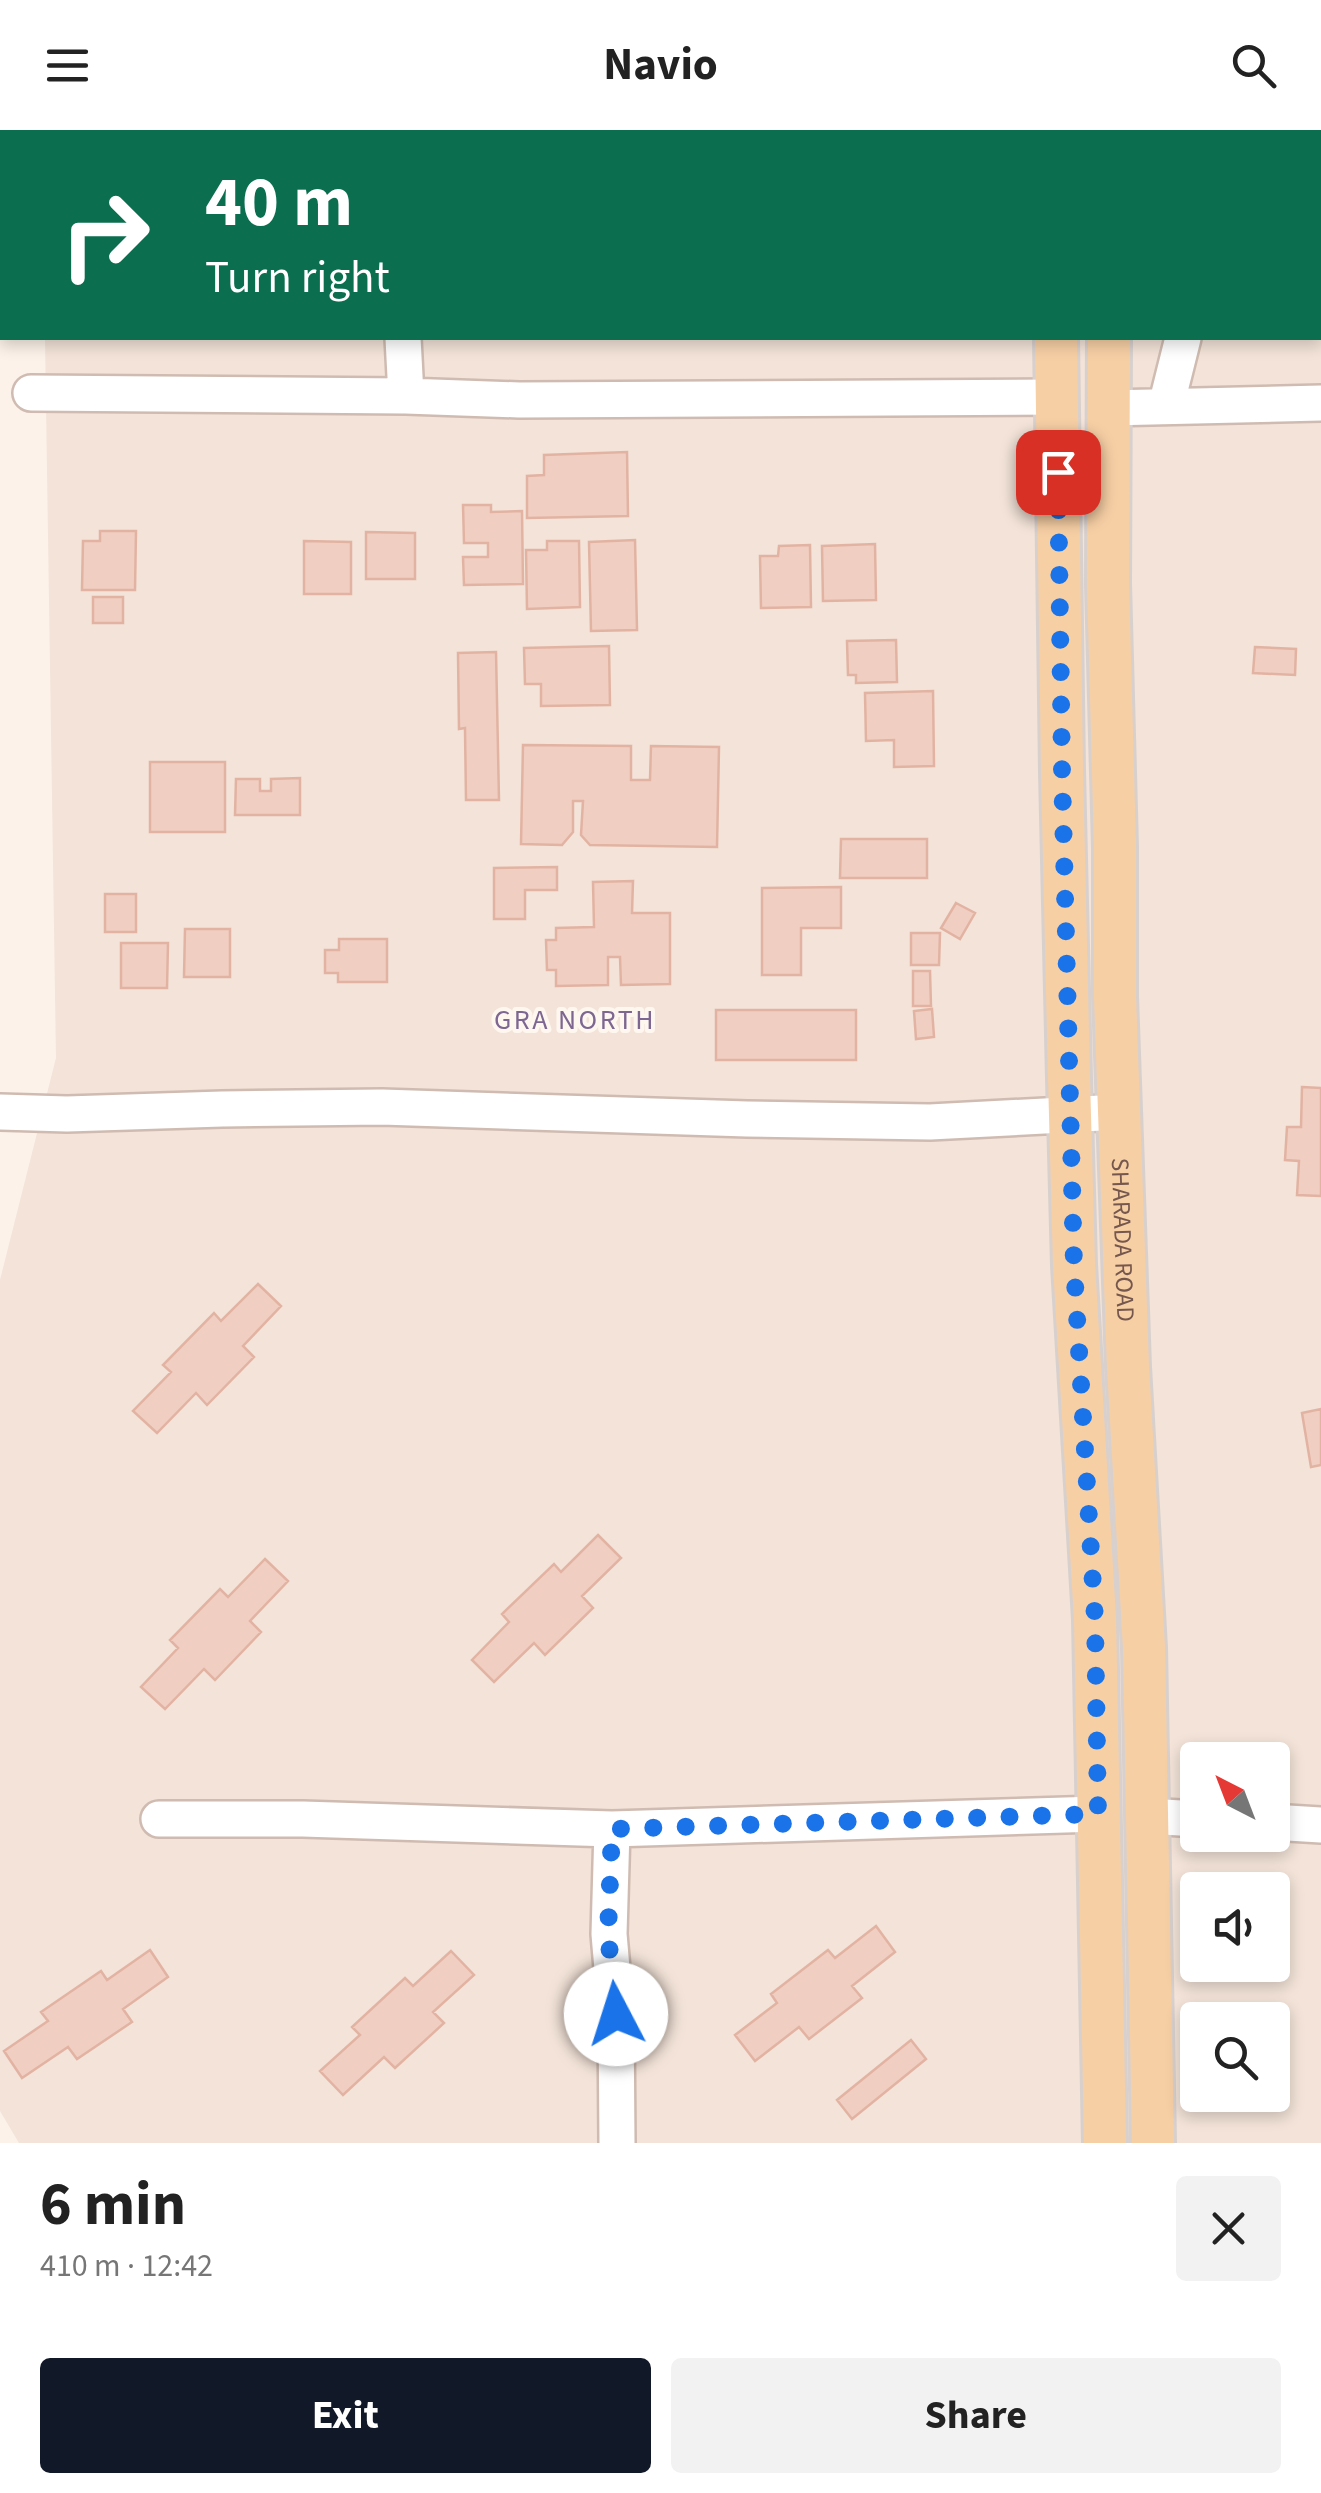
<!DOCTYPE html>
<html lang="en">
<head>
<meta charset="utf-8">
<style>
	body { margin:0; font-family:"Source Sans 3",sans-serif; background:#f2f2f2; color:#222; height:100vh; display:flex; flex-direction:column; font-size:38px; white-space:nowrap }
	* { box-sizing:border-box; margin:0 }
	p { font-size:32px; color:#767676 }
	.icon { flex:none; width:55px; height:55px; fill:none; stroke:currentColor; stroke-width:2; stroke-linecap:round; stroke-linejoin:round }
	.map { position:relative; height:2013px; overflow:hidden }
	.panel { display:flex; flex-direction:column; background:#fff; flex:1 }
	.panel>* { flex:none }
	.top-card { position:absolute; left:0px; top:0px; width:1322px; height:210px; box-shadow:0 5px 15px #0003; background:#0b6e4f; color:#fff; overflow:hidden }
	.needle { width:65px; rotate:318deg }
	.fabs { position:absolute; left:1180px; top:1612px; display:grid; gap:20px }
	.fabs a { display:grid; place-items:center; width:110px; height:110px; border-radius:10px; background:#fff; box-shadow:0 5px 15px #0003; font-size:50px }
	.pin { position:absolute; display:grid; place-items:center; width:85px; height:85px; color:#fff; margin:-42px; border-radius:20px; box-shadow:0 5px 15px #0006 }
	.me { position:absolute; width:110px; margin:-55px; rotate:355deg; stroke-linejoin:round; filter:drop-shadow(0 0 8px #0008) }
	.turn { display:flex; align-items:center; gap:35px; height:210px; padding:0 40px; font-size:45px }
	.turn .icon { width:130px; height:130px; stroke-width:2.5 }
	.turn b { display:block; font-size:70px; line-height:85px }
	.round { display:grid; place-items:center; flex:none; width:105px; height:105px; border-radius:10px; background:#f2f2f2 }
	.overview { display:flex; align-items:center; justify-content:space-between; height:170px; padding:0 40px }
	h1 { font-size:60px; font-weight:700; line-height:75px }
	.primary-button { display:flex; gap:20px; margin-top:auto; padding:20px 40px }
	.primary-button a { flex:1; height:115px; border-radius:10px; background:#111827; color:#fff; font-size:40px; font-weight:700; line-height:115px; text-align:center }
	.primary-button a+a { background:#f2f2f2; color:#222 }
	header { display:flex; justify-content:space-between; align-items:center; height:130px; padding:0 40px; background:#fff; font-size:45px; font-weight:700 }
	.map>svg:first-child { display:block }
	.residential { fill:#f3e3d8; fill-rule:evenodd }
	.building { fill:#f0cfc2; stroke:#e2b3a3; stroke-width:2.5 }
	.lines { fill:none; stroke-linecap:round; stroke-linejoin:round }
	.minor-casing { stroke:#cfbbb1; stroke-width:40 }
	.major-casing { stroke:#d8d0cd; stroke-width:48 }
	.minor { stroke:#fff; stroke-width:35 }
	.major { stroke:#f7cfa5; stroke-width:42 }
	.route { stroke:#1a73e8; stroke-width:18; stroke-dasharray:0 32.4 }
	.labels { text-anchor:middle; stroke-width:8; stroke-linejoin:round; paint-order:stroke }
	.street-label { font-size:25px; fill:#75574d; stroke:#fef7ef }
	.neighbourhood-label { font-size:28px; letter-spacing:2.5px; fill:#7d6691; stroke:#fef7ef }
</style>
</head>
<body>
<header><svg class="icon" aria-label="menu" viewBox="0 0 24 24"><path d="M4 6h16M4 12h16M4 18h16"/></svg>Navio<svg class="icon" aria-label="search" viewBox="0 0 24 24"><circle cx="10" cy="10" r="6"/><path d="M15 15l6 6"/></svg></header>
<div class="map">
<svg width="1321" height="2013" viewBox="0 0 1321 2013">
	<rect width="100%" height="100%" fill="#fcf2e9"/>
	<path class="residential" d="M42,0H1063V2H42Z
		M1068,0H1321V2013H1094L1072,208H1320V2H1068ZM1198,1630H1272V1705H1198ZM1198,1760H1272V1835H1198ZM1198,1890H1272V1965H1198Z
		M45,208H1065L1091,2013H19L0,1981V1150L56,928Z"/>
	<path class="building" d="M553,0H598V2H553Z
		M758,0H840V2H758Z
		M627,322L628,386L527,388V346L544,345V325Z
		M463,375H491V382L522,381L523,454L464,455L463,427H488V413H464Z
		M100,401H136L135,460H82L83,411H100Z
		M366,402L415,403V449H366Z
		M635,410L637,500L591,501L589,412Z
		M304,411L351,412V464H304Z
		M547,411H579L580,477L527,479L526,420H547Z
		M875,414L876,470L823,471L822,416Z
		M810,415L811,477L761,478L760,426H778L779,416Z
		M93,467H123V493H93Z
		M896,510L897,552L856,553V545H848L847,511Z
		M609,516L610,575L541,576V554H525L524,518Z
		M1255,517L1296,519L1295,545L1253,543Z
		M496,522L499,670H466L465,598L459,599L458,523Z
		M933,561L934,636L894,637V610L866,611L865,563Z
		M523,615L631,616V650H650L651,616L719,617L717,717L590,715L581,705L583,671H573V702L562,715L521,714Z
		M150,632H225V702H150Z
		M300,648V685H235L236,649H260V661H271V649Z
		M841,709H927V748H840Z
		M557,737V760H525V789H494V738Z
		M633,751L632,783H670V854L621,855L620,827H608V855L556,856V840H547L546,810H556V798L594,797L593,752Z
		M841,757V798H801V845H762V758Z
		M105,764H136V802H105Z
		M956,773L975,783L960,809L941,798Z
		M185,799H230V847H184Z
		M911,803H940L939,835H911Z
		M339,809H387V852H338V843H325V820H339Z
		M121,813H168L167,858H121Z
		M913,841H930L931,876H913Z
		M932,879L934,907L916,909L914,881Z
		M716,880H856V930H716Z
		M1302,957L1321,958V1066L1297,1065L1299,1031L1285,1030L1287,997H1301Z
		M258,1154L281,1176L243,1216L254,1227L207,1275L196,1263L157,1303L133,1281L171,1242L163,1235L214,1183L221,1191Z
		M1321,1279V1335L1311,1337L1302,1283Z
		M598,1405L621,1428L582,1466L593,1478L545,1525L534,1513L494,1552L472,1530L509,1492L502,1484L554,1434L561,1442Z
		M265,1429L288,1451L250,1491L261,1502L215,1550L204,1539L165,1579L141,1557L178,1518L170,1510L220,1459L228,1467Z
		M876,1796L895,1822L852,1856L862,1868L809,1909L799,1897L755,1931L735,1905L777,1873L771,1864L828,1820L835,1828Z
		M150,1820L168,1847L123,1879L132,1892L77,1929L68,1917L22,1948L4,1921L48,1891L41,1882L101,1841L107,1850Z
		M451,1821L474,1845L433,1882L444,1893L395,1938L384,1927L343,1965L320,1941L360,1905L352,1897L405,1848L413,1856Z
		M911,1910L926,1929L852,1989L837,1970Z"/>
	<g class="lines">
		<defs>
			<path id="minor" d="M394,0V2
				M1193,0L1194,2
				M403,208L406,266
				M31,263L406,266L519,270L1057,267
				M1166,276L1183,208
				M1108,278L1321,273
				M0,982L67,984L222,979L382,977L747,989L930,992L1120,982
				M1146,1686L1198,1689
				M159,1689H303L612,1699L1098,1684
				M1272,1692L1321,1695
				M612,1699L609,1804L616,1885L617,2013"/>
			<g id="major">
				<path d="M1055,0L1056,2"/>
				<path d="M1111,2V0"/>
				<path d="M1056,208L1062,641L1069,948L1074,1135L1095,1489L1105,2013"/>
				<path id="s1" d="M1109,208L1108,454L1115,718V867L1128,1237L1144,1518L1153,2013"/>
			</g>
		</defs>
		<use href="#minor" class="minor-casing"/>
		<use href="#major" class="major-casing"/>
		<use href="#minor" class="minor"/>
		<use href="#major" class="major"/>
	</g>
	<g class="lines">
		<path class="route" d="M616,1884L608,1804L612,1699L1098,1684L1095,1489L1074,1136L1062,641L1058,342"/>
	</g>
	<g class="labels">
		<g class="street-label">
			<text dy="9" stroke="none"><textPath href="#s1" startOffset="902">SHARADA ROAD</textPath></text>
		</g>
		<g class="neighbourhood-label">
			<text x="575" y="899">GRA NORTH</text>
		</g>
	</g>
</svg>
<div class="fabs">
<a><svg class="needle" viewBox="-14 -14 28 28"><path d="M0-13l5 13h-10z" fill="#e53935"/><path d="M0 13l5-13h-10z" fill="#767676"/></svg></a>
<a><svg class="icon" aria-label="sound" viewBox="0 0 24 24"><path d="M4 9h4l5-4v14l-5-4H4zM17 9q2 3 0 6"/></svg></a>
<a><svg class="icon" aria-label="search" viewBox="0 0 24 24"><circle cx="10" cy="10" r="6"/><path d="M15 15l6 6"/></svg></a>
</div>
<div class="pin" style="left:1058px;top:342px;background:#d93025"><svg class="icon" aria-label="arrive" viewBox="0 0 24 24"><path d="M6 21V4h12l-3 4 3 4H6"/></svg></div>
<svg class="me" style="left:616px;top:1884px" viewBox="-20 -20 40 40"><circle r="19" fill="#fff"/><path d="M0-13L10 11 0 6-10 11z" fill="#1a73e8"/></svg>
<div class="top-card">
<div class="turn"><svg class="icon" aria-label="right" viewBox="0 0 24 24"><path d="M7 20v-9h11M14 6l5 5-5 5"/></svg><div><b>40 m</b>Turn right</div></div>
</div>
</div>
<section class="panel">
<div class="overview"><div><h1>6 min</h1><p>410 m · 12:42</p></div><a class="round"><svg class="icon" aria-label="close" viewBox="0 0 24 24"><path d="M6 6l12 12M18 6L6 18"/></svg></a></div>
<div class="primary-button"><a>Exit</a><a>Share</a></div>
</section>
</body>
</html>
